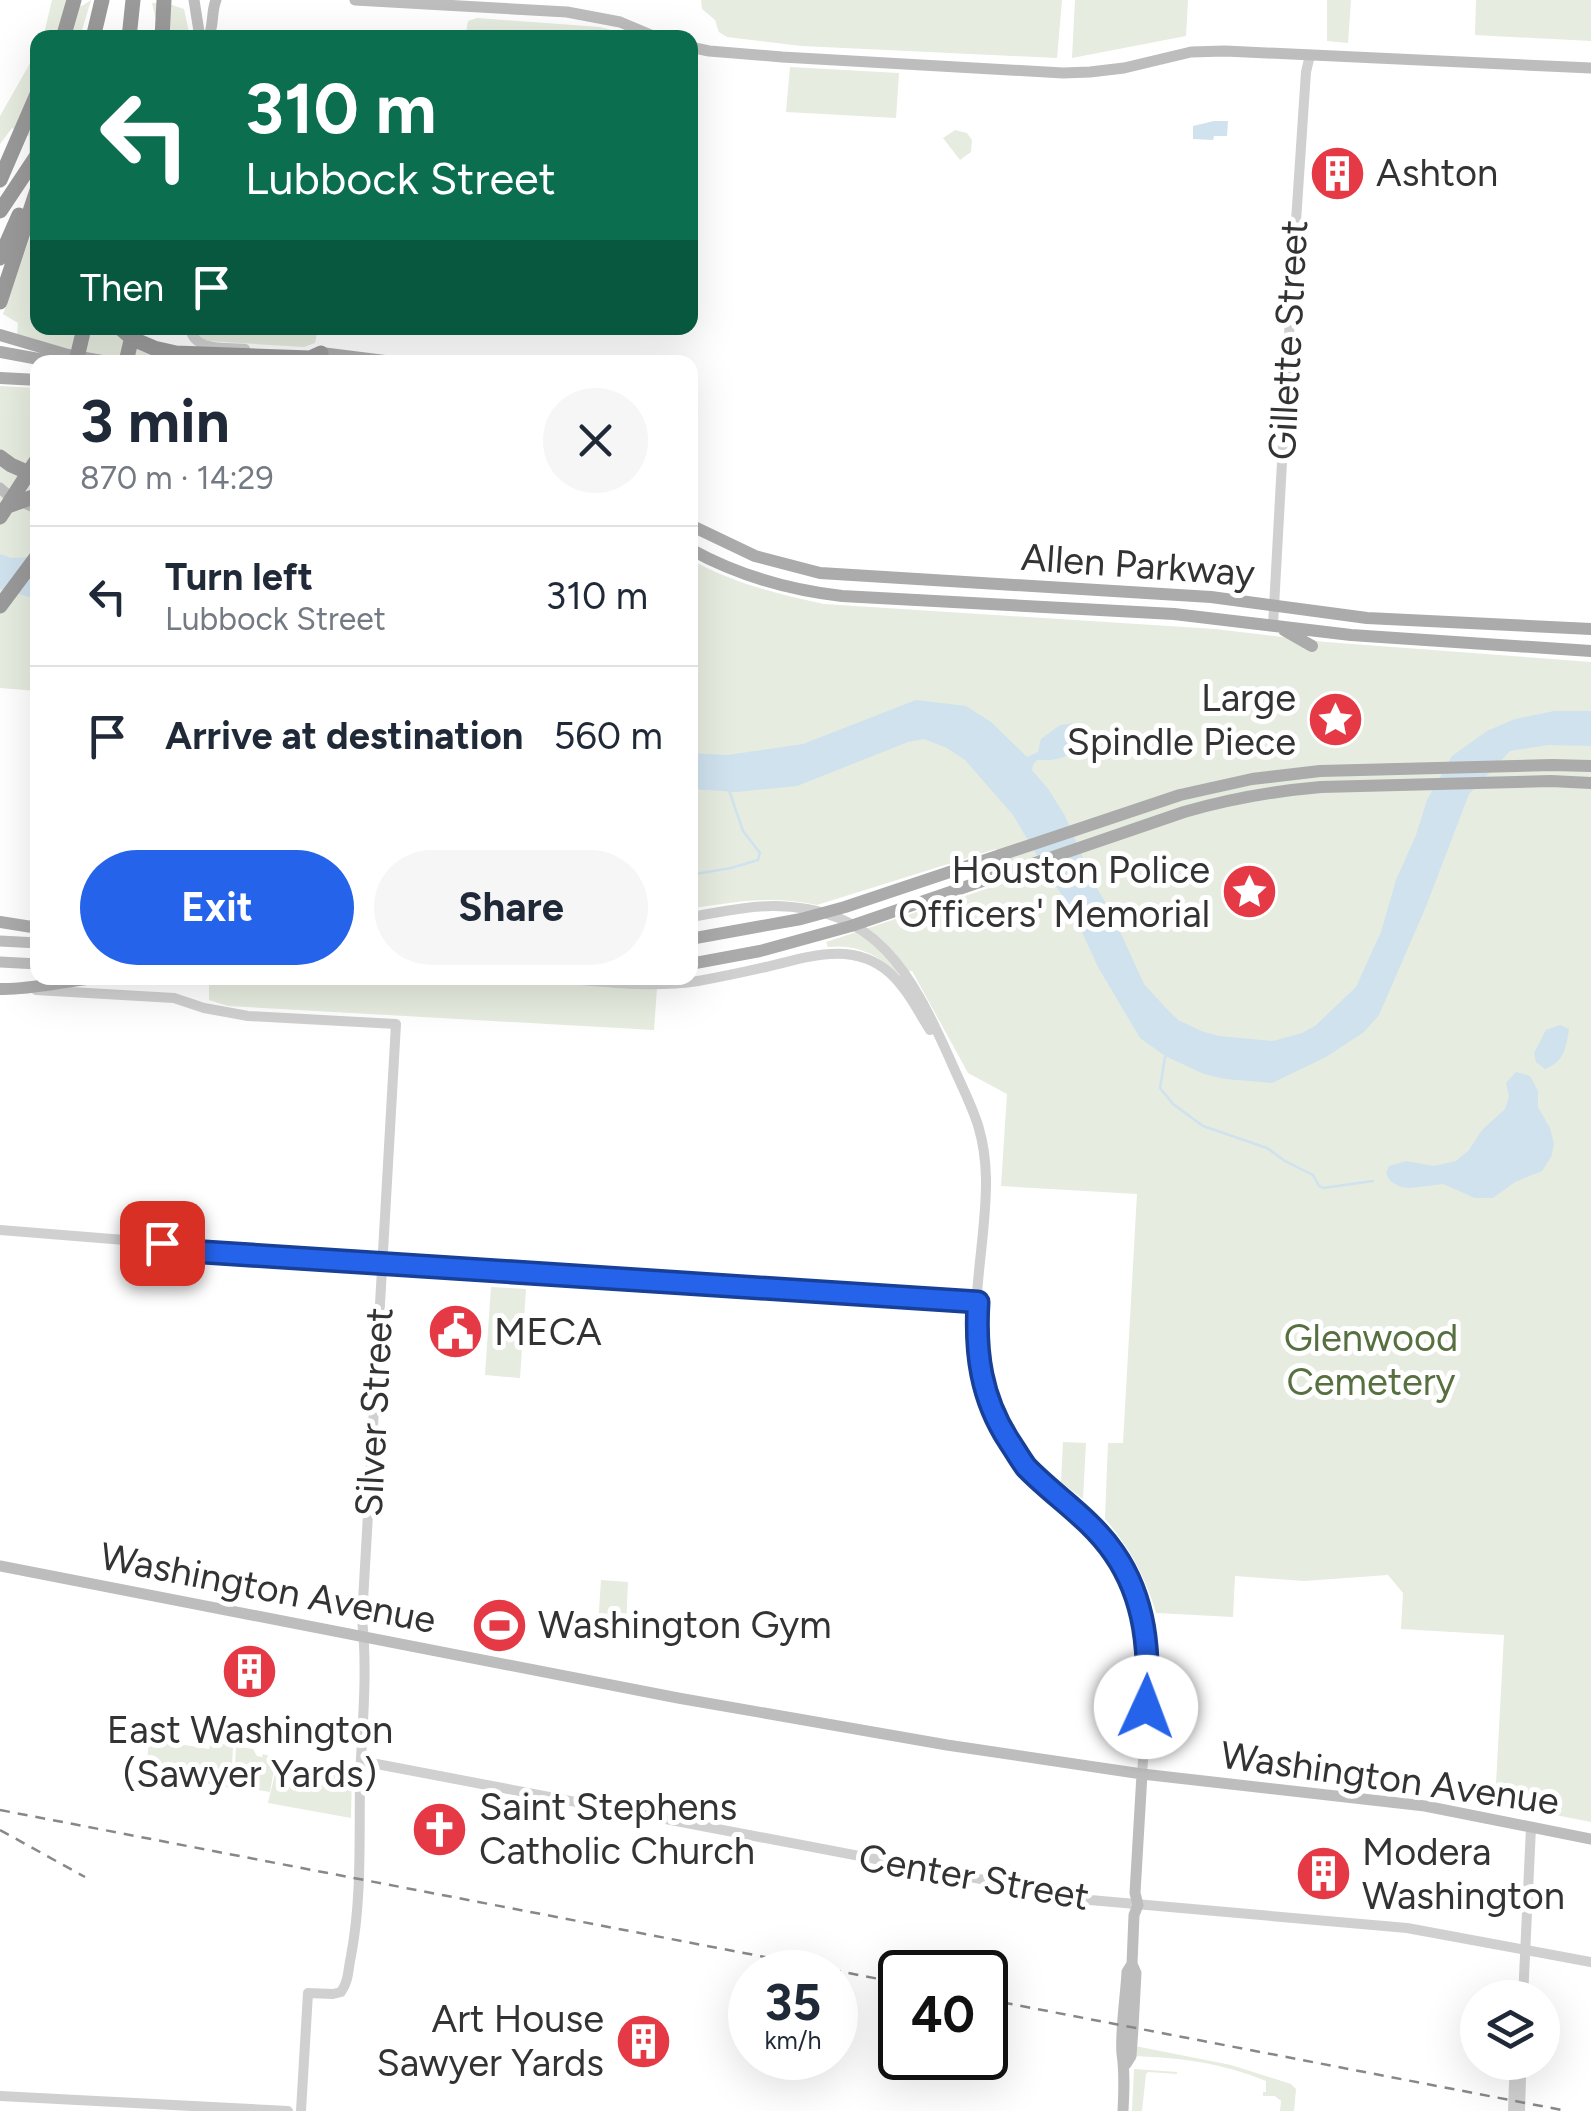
<!DOCTYPE html>
<html lang="en">
<head>
<meta charset="utf-8">
<style>
	body { margin:0; font-family:Figtree,sans-serif; background:#f6f6f7; color:#1f2937; height:100vh; display:flex; flex-direction:column; font-size:38px; white-space:nowrap }
	* { box-sizing:border-box; margin:0 }
	p { font-size:32px; color:#747a83 }
	.icon { flex:none; width:55px; height:55px; fill:none; stroke:currentColor; stroke-width:2; stroke-linecap:round; stroke-linejoin:round }
	.map { position:relative; flex:1; overflow:hidden }
	.details { position:absolute; left:30px; top:355px; width:668px; height:630px; display:flex; flex-direction:column; background:#fff; border-radius:20px; box-shadow:0 10px 40px #0002 }
	.details>* { flex:none }
	.hud { position:absolute; left:30px; top:30px; width:668px; height:305px; border-radius:20px; box-shadow:0 10px 40px #0002; background:#0b6e4f; color:#fff; overflow:hidden }
	.controls { position:absolute; left:1460px; top:1980px; display:grid; gap:20px }
	.controls a { display:grid; place-items:center; width:100px; height:100px; border-radius:50%; background:#fff; box-shadow:0 10px 40px #0002; font-size:50px }
	.speed { position:absolute; left:728px; top:1950px; display:flex; gap:20px; font-size:50px; font-weight:700; text-align:center }
	.speed>* { display:grid; place-content:center; width:130px; height:130px; border-radius:50%; background:#fff; box-shadow:0 10px 40px #0002; line-height:1 }
	.speed small { font-size:25px; font-weight:400 }
	.speed .limit { border:5px solid #111; border-radius:15px; background:#fff; color:#111 }
	.pin { position:absolute; display:grid; place-items:center; width:85px; height:85px; color:#fff; margin:-42px; border-radius:20px; box-shadow:0 5px 15px #0006 }
	.me { position:absolute; width:110px; margin:-55px; rotate:2deg; stroke-linejoin:round; filter:drop-shadow(0 0 8px #0008) }
	.turn { display:flex; align-items:center; gap:35px; height:210px; padding:0 50px; font-size:45px }
	.turn .icon { width:130px; height:130px; stroke-width:2.5 }
	.turn b { display:block; font-size:70px; line-height:85px }
	.then { display:flex; align-items:center; height:95px; padding:0 50px; background:#0003; gap:20px; font-size:38px }
	.round { display:grid; place-items:center; flex:none; width:105px; height:105px; border-radius:52px; background:#f6f6f7 }
	.head { display:flex; align-items:center; justify-content:space-between; height:170px; padding:0 50px }
	h1 { font-size:60px; font-weight:700; line-height:75px }
	.action { display:flex; gap:20px; margin-top:auto; padding:20px 50px }
	.action a { flex:1; height:115px; border-radius:60px; background:#2563eb; color:#fff; font-size:40px; font-weight:700; line-height:115px; text-align:center }
	.action a+a { background:#f6f6f7; color:#1f2937 }
	ul { padding:0; list-style:none }
	li { display:flex; align-items:center; gap:30px; height:140px; padding:0 50px; border-top:2px solid #e0e1e3 }
	li div { flex:1 }
	li b { display:block; font-size:38px }
	li em { font-style:normal }
	.map>svg:first-child { display:block }
	.green { fill:#e6ecdf }
	.water { fill:#cfe2ee }
	.lines { fill:none; stroke-linecap:round; stroke-linejoin:round }
	.stream { stroke:#cfe2ee; stroke-width:2.5 }
	.tertiary { stroke:#d0d0d0; stroke-width:10 }
	.secondary { stroke:#bdbdbd; stroke-width:11 }
	.primary { stroke:#ababab; stroke-width:12 }
	.motorway { stroke:#9a9a9a; stroke-width:15 }
	.rail { stroke:#888; stroke-width:2.5; stroke-dasharray:10 8; stroke-linecap:butt }
	.route-casing { stroke:#184099; stroke-width:25 }
	.route { stroke:#2563eb; stroke-width:18 }
	.labels { text-anchor:middle; stroke-width:10; stroke-linejoin:round; paint-order:stroke }
	.poi-label { font-size:38px; fill:#333; stroke:#fff; text-anchor:start }
	.street-label { font-size:38px; fill:#333; stroke:#fff }
	.park-label { font-size:38px; fill:#56703f; stroke:#fff }
</style>
</head>
<body>
<div class="map">
<svg width="1591" height="2111" viewBox="0 0 1591 2111">
	<rect width="100%" height="100%" fill="#fff"/>
	<path class="green" d="M52,0H65L82,6L91,0L80,37L43,38Z
		M701,0H1062L1057,58L802,46L727,37L719,32L715,20L702,9Z
		M1075,0H1188L1186,36L1072,58Z
		M1327,0H1351L1348,43L1327,41Z
		M1476,0H1591V41L1475,35Z
		M152,3L169,4L184,9L190,37H160Z
		M477,18L600,27L637,37H465L468,21Z
		M37,51V145L29,156V136L12,128L0,144V116Z
		M790,67L899,73L896,118L786,112Z
		M955,130L967,133L972,140L971,152L960,160L943,138Z
		M37,218L38,328H113C137,353 145,355 180,359V362L99,357L17,335L18,323L3,314Z
		M197,328H318L315,343L304,347L207,341L198,336Z
		M0,386L37,388V691L0,688Z
		M690,559C732,583 777,594 824,604L1215,629L1326,642L1591,662V1822L1495,1803L1504,1635L1401,1629L1403,1593L1388,1575L1304,1581L1235,1576L1233,1617L1156,1613C1146,1578 1129,1546 1105,1519L1108,1443H1123L1137,1194L1001,1186L1007,1094L968,1073L912,971L897,973C877,954 856,944 828,947L826,942L1007,882L996,849L817,905C773,895 733,902 690,909Z
		M209,982L585,984L657,988L654,1030L228,1006L209,1000Z
		M491,1287L526,1289L520,1378L485,1375Z
		M1063,1442L1086,1443L1083,1499L1061,1482Z
		M601,1580L628,1582L626,1627L598,1625Z
		M149,1739L209,1749L211,1741L233,1746L231,1788L146,1772Z
		M236,1746L253,1749L257,1756L262,1757L263,1754L276,1758L270,1792L234,1786Z
		M278,1761L352,1775L351,1818L268,1803Z
		M1135,2046L1231,2065L1291,2084L1296,2089L1294,2111H1280L1281,2101L1275,2096H1263V2092H1266V2081C1222,2063 1183,2058 1135,2056Z
		M1134,2069L1177,2072V2074L1148,2072L1146,2074L1142,2111H1132Z"/>
	<path class="water" d="M1214,121H1228L1227,136H1214L1213,140L1193,139V126Z
		M0,554L11,558L37,557V599L0,589Z
		M916,700L966,706L991,722L1027,757L1038,752L1041,739L1060,725L1074,723L1081,731L1078,734C1078,758 1057,761 1037,760L1033,765L1032,770L1049,790L1065,816L1094,883L1112,914L1144,984L1164,1006L1178,1020L1201,1031L1219,1036L1273,1041L1302,1033L1315,1026L1356,987L1381,932L1396,880L1416,835L1427,800L1452,756L1487,731L1515,719L1554,711H1591V746L1548,745L1510,751L1469,794L1425,909L1379,1015L1364,1032L1326,1057L1272,1083L1225,1079L1204,1074L1165,1056L1140,1038L1098,967L1072,910L1049,876L1013,815L965,760L947,748L924,739L908,742L797,786L737,792L690,789V753L727,755L803,744Z
		M1560,1025L1569,1029C1566,1048 1564,1062 1545,1069L1536,1062L1534,1053L1546,1030Z
		M1516,1072L1530,1076L1538,1091V1107L1550,1128L1554,1144L1551,1157L1542,1171L1515,1182L1493,1198H1475L1443,1184L1410,1188L1401,1187L1390,1181L1386,1173L1389,1166L1406,1161L1434,1166L1456,1161L1469,1150L1482,1130L1505,1109L1509,1096L1506,1083Z"/>
	<g class="lines">
		<path class="stream" d="M690,875L731,868L758,860L760,853L743,831L729,790
			M1165,1057L1160,1088L1173,1104L1203,1126L1267,1148L1285,1161L1313,1175L1319,1186L1323,1188L1373,1181"/>
		<path class="tertiary" d="M190,328C194,352 225,347 245,349
			M1273,625L1292,281L1306,72L1310,55
			M690,917C717,913 745,906 773,906C877,907 911,973 949,1057C969,1104 985,1125 986,1179C987,1248 963,1322 985,1390C993,1416 1006,1442 1023,1463C1037,1481 1058,1493 1075,1508C1163,1591 1150,1665 1142,1774
			M560,978C606,982 652,988 698,981C721,977 744,972 766,967C808,957 854,940 891,974C907,989 918,1011 930,1030
			M36,990L174,998L204,1008L248,1016L396,1024L362,1619C368,1673 362,1727 360,1780C359,1838 362,1898 351,1956C348,1969 349,1981 341,1992L333,1994L308,1993L301,2111
			M0,1230L162,1243L173,1250L978,1302
			M361,1761L1090,1900L1407,1928L1591,1962
			M1523,1998L1531,1827
			M0,2096L288,2111
			M1513,2111L1514,2082L1520,2063
			M1520,2111L1521,2077"/>
		<path class="secondary" d="M194,0L200,38
			M355,0L567,12L620,22L658,38
			M208,38C214,27 211,12 216,0
			M690,47L709,51L782,57L1063,73L1090,72L1124,68L1191,52L1225,51L1591,68
			M0,488L9,496L38,509
			M0,941L38,943
			M0,962L38,964
			M0,1566L678,1698L947,1745L1142,1774L1425,1806L1591,1839
			M1126,2064L1131,2056L1133,2028L1136,1973L1132,1964
			M1123,2111C1124,2091 1125,2073 1122,2054C1120,2032 1126,1994 1127,1972L1132,1964L1134,1915L1138,1905L1135,1893L1142,1774"/>
		<path class="primary" d="M0,335L68,355L108,362
			M0,352L44,360L72,362
			M321,353L393,362
			M0,378L38,380
			M690,525L755,556L820,573L1211,597L1367,618L1591,629
			M690,549C737,575 789,590 842,596L1174,614L1351,635L1591,651
			M1284,630L1312,646
			M0,922L38,928
			M690,939L801,919L845,907L1180,795L1252,779L1320,771L1552,765L1591,766
			M690,964L760,951L851,926L1184,812C1229,799 1274,791 1321,787L1551,781L1591,783
			M0,989C32,990 63,981 96,978"/>
		<path class="motorway" d="M63,38L74,0
			M93,38L102,0
			M129,38L133,0
			M162,38L164,0
			M0,180L38,92
			M0,211L38,154
			M0,258L19,215
			M0,302L38,187
			M120,328L133,339L154,348L176,353L310,358L321,353
			M76,362L84,328
			M126,362L133,332
			M0,457L11,465L36,476
			M8,506L38,495
			M0,517L38,458
			M0,606L38,555"/>
		<path class="rail" d="M0,1810L900,1983
			M0,1830L85,1877
			M985,1999L1567,2111"/>
	</g>
	<g class="lines">
		<defs>
			<path id="route" d="M162,1243L173,1250L978,1302C975,1353 981,1398 1009,1441C1015,1450 1020,1459 1026,1467C1055,1497 1090,1518 1114,1553C1146,1599 1150,1653 1146,1707"/>
		</defs>
		<use href="#route" class="route-casing"/>
		<use href="#route" class="route"/>
	</g>
	<defs>
		<symbol id="building-disc" viewBox="-11 -11 22 22"><circle r="9.5" fill="#e63946" stroke="#fff"/><path d="M-4-6H4V6H1V3H-1V6H-4ZM-2.5-4.3h1.7v1.8h-1.7ZM.8-4.3h1.7v1.8H.8ZM-2.5-1h1.7V.8h-1.7ZM.8-1h1.7V.8H.8Z" fill="#fff"/></symbol>
		<symbol id="sight-disc" viewBox="-11 -11 22 22"><circle r="9.5" fill="#e63946" stroke="#fff"/><path d="M0-6L1.8-2.2L6-1.7L2.9 1.2L3.7 5.4L0 3.3L-3.7 5.4L-2.9 1.2L-6-1.7L-1.8-2.2Z" fill="#fff"/></symbol>
		<symbol id="civic-disc" viewBox="-11 -11 22 22"><circle r="9.5" fill="#e63946" stroke="#fff"/><path d="M-.6-6.5H3V-4.5H.6V-3L4-1V1h2V6H-6V1h2V-1L-.6-3ZM-1.2 2.5V6h2.4V2.5Z" fill="#fff"/></symbol>
		<symbol id="stadium-disc" viewBox="-11 -11 22 22"><circle r="9.5" fill="#e63946" stroke="#fff"/><path d="M0-5a6.5 5 0 1 0 0 10a6.5 5 0 1 0 0-10ZM-3.5-1.8h7v3.6h-7Z" fill="#fff"/></symbol>
		<symbol id="church-disc" viewBox="-11 -11 22 22"><circle r="9.5" fill="#e63946" stroke="#fff"/><path d="M-1.2-6h2.4v3.5h3.3v2.4h-3.3V6h-2.4V-.1h-3.3v-2.4h3.3Z" fill="#fff"/></symbol>
	</defs>
	<g fill-rule="evenodd">
		<use href="#building-disc" x="1306" y="142" width="63" height="63"/>
		<use href="#sight-disc" x="1304" y="688" width="63" height="63"/>
		<use href="#sight-disc" x="1218" y="860" width="63" height="63"/>
		<use href="#civic-disc" x="424" y="1300" width="63" height="63"/>
		<use href="#stadium-disc" x="468" y="1594" width="63" height="63"/>
		<use href="#building-disc" x="218" y="1640" width="63" height="63"/>
		<use href="#church-disc" x="408" y="1798" width="63" height="63"/>
		<use href="#building-disc" x="1292" y="1842" width="63" height="63"/>
		<use href="#building-disc" x="612" y="2010" width="63" height="63"/>
	</g>
	<g class="labels">
		<g class="poi-label">
			<text x="1376" y="186">Ashton</text>
			<text x="1296" y="711" text-anchor="end">Large<tspan x="1296" dy="44">Spindle Piece</tspan></text>
			<text x="1210" y="883" text-anchor="end">Houston Police<tspan x="1210" dy="44">Officers' Memorial</tspan></text>
			<text x="494" y="1345">MECA</text>
			<text x="538" y="1638">Washington Gym</text>
			<text x="250" y="1743" text-anchor="middle">East Washington<tspan x="250" dy="44">(Sawyer Yards)</tspan></text>
			<text x="479" y="1820">Saint Stephens<tspan x="479" dy="44">Catholic Church</tspan></text>
			<text x="1362" y="1865">Modera<tspan x="1362" dy="44">Washington</tspan></text>
			<text x="604" y="2032" text-anchor="end">Art House<tspan x="604" dy="44">Sawyer Yards</tspan></text>
		</g>
		<g class="street-label">
			<text transform="translate(1288 340) rotate(-87)" y="13">Gillette Street</text>
			<text transform="translate(1138 565) rotate(4)" y="13">Allen Parkway</text>
			<text transform="translate(374 1412) rotate(-87)" y="13">Silver Street</text>
			<text transform="translate(268 1588) rotate(11)" y="13">Washington Avenue</text>
			<text transform="translate(1390 1778) rotate(8)" y="13">Washington Avenue</text>
			<text transform="translate(974 1877) rotate(10)" y="13">Center Street</text>
		</g>
		<g class="park-label">
			<text x="1371" y="1351">Glenwood<tspan x="1371" dy="44">Cemetery</tspan></text>
		</g>
	</g>
</svg>
<div class="controls">
<a><svg class="icon" aria-label="layers" viewBox="0 0 24 24"><path d="M12 4l9 5-9 5-9-5zM3 14l9 5 9-5"/></svg></a>
</div>
<div class="speed"><div>35<small>km/h</small></div><div class="limit">40</div></div>
<div class="pin" style="left:162px;top:1243px;background:#d93025"><svg class="icon" aria-label="arrive" viewBox="0 0 24 24"><path d="M6 21V4h12l-3 4 3 4H6"/></svg></div>
<svg class="me" style="left:1146px;top:1707px" viewBox="-20 -20 40 40"><circle r="19" fill="#fff"/><path d="M0-13L10 11 0 6-10 11z" fill="#2563eb"/></svg>
<div class="hud">
<div class="turn"><svg class="icon" aria-label="left" viewBox="0 0 24 24"><path d="M17 20v-9H6M10 6l-5 5 5 5"/></svg><div><b>310 m</b>Lubbock Street</div></div>
<div class="then">Then<svg class="icon" aria-label="arrive" viewBox="0 0 24 24"><path d="M6 21V4h12l-3 4 3 4H6"/></svg></div>
</div>
<section class="details">
<div class="head"><div><h1>3 min</h1><p>870 m · 14:29</p></div><a class="round"><svg class="icon" aria-label="close" viewBox="0 0 24 24"><path d="M6 6l12 12M18 6L6 18"/></svg></a></div>
<ul>
<li><svg class="icon" aria-label="left" viewBox="0 0 24 24"><path d="M17 20v-9H6M10 6l-5 5 5 5"/></svg><div><b>Turn left</b><p>Lubbock Street</p></div><em>310 m</em></li>
<li><svg class="icon" aria-label="arrive" viewBox="0 0 24 24"><path d="M6 21V4h12l-3 4 3 4H6"/></svg><div><b>Arrive at destination</b></div><em>560 m</em></li>
</ul>
<div class="action"><a>Exit</a><a>Share</a></div>
</section>
</div>
</body>
</html>
